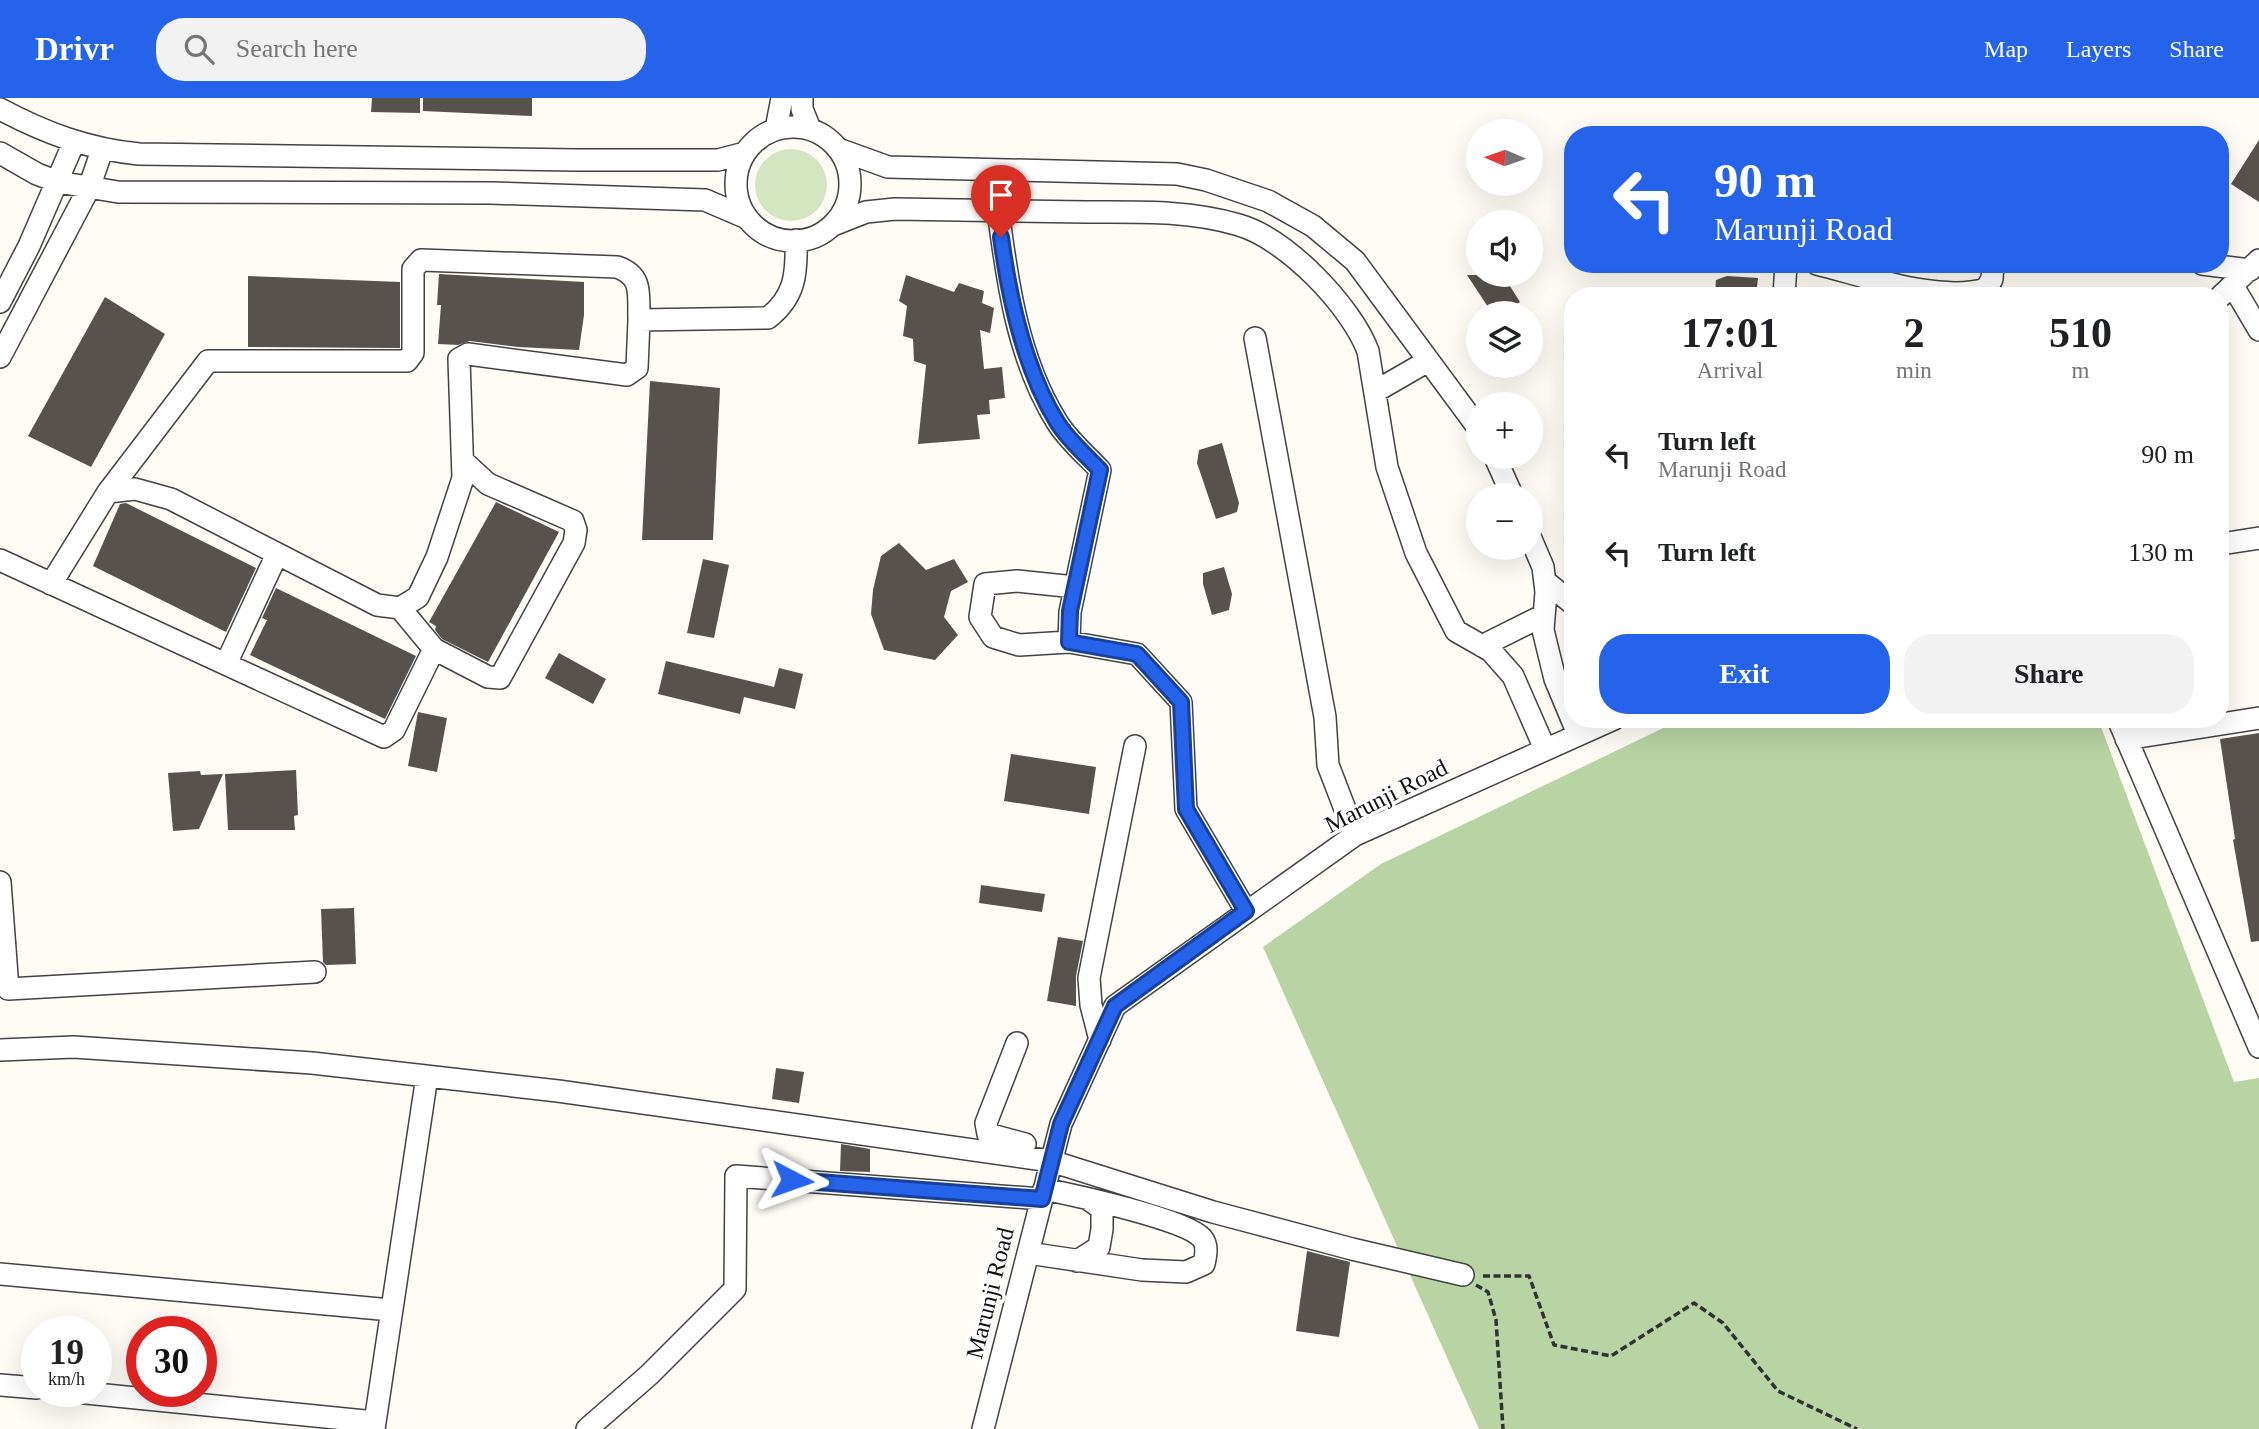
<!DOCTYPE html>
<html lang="en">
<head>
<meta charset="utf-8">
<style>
	body { margin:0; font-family:"Times New Roman",serif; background:#f2f2f2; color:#202124; height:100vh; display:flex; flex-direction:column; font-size:26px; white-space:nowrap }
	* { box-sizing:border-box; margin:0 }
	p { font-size:23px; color:#757577 }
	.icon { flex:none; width:38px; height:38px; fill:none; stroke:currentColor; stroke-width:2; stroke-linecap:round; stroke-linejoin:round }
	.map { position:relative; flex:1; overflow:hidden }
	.panel { position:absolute; left:1564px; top:189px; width:665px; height:441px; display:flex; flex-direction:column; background:#fff; border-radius:28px; box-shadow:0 7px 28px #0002 }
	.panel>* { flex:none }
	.top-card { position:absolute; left:1564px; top:28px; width:665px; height:147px; border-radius:28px; box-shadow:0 7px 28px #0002; background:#2563eb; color:#fff; overflow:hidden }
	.needle { width:46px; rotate:272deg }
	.tools { position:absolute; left:1466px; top:21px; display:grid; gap:14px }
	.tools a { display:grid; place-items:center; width:77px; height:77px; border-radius:50%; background:#fff; box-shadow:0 7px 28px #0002; font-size:35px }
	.speed { position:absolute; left:21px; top:1218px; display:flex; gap:14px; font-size:35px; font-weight:700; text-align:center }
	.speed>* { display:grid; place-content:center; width:91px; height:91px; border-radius:50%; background:#fff; box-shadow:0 7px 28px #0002; line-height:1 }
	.speed small { font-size:18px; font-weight:400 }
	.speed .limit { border:10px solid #d22; background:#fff; color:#111 }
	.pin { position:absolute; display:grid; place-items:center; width:60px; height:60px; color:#fff; margin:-72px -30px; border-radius:50% 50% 50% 0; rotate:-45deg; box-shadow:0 0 7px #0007 }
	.pin .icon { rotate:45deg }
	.me { position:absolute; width:77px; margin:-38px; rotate:94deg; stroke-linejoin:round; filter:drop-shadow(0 0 5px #0008) }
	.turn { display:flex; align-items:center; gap:24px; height:147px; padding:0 35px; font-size:32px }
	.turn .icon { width:91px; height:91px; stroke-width:2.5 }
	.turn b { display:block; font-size:49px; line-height:60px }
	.eta { display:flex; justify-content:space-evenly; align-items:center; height:119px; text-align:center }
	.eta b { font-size:42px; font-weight:800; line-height:49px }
	.action { display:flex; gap:14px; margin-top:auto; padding:14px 35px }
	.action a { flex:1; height:80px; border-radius:28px; background:#2563eb; color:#fff; font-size:28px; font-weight:800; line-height:80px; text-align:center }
	.action a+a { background:#f2f2f2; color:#202124 }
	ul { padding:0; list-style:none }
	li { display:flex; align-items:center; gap:21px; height:98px; padding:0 35px }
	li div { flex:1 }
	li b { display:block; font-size:26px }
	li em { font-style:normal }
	header { display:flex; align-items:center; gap:42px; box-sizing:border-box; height:98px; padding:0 35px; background:#2563eb; color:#fff }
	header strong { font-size:33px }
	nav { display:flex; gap:38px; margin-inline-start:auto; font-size:24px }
	.search { width:490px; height:63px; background:#f2f2f2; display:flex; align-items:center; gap:18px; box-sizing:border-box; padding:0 24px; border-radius:28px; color:#757577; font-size:26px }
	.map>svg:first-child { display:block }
	.green { fill:#d4e5c1 }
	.forest { fill:#b8d4a2 }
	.building { fill:#58524e }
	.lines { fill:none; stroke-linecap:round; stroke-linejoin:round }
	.minor-casing { stroke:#434343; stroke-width:24 }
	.path { stroke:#323232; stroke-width:3.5; stroke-dasharray:7 3.5; stroke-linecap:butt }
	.minor { stroke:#fff; stroke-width:21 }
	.route-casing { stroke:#184099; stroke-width:18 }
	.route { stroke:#2563eb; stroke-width:12 }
	.labels { text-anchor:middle; stroke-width:7; stroke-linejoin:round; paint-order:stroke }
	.street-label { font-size:24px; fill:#101010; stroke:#fff }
</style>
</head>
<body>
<header>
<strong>Drivr</strong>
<div class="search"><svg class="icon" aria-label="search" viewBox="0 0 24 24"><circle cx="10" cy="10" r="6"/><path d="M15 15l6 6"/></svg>Search here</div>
<nav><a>Map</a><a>Layers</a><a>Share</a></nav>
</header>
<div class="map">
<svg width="2259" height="1331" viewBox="0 0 2259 1331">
	<rect width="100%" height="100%" fill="#fefcf5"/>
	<path class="green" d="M755 87a36 36 0 1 1 72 0a36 36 0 1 1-72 0Z"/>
	<path class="forest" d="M1682,621H2098L2234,984L2259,980V1331H1479L1263,849L1381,766Z"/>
	<path class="building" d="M372,0H420V15L371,14Z
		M423,0H532V18L423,13Z
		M2259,42V104L2231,86Z
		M439,176L584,184V217L579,252L518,249L470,243L458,247L438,246L441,207H437Z
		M906,177L954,194L959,185L984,193L982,205L994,210L990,235L980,232L984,271L1002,269L1005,300L989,302L990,316L977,317L980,341L918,346L926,267L914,263L913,241L903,238L907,208L899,203Z
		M1467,177H1503L1520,204L1503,215H1492Z
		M248,178L400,184V250L248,249Z
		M1727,178L1758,180L1756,198H1715L1716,182Z
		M105,199L165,236L91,369L28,338Z
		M650,283L720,290L713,442H642Z
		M1222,345L1239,405L1237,414L1216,421L1197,365L1199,352Z
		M496,404L559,434L488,564L442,541L435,532L436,528L429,524Z
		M126,405L256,470L226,534L93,468L120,406Z
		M899,445L926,472L954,461L968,484L951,493L944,519L958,537L935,562L884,552L871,516L873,492L881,458Z
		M703,461L729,467L714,540L687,535Z
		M1224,469L1232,496L1229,512L1212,517L1203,486V475Z
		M276,490L416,558L385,621L250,557L267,522L262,520Z
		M559,555L606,581L593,606L545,580Z
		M666,563L774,589L779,570L803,576L795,611L744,599L740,616L658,596Z
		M418,614L447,620L437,674L408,668Z
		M2259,635V843L2251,844L2233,742L2235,741L2220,641Z
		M1011,656L1096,669L1089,716L1004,703Z
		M296,672L298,717L294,718L295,732H228L225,676Z
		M200,673L201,677L223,676L199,731L173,733L168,675Z
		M981,787L1045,796L1042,814L979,805Z
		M354,810L356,866L326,867L323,864L321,811Z
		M1058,839L1083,843L1076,878V908L1047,903Z
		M776,970L804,974L799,1005L772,1001Z
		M841,1046L870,1051V1074L840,1073Z
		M1307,1153L1350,1164L1339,1239L1296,1233Z"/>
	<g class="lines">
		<defs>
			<path id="minor" d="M802,0V11L810,31
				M0,11C45,35 88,51 139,56L577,62H718L745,55
				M736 86a57 57 0 1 1 114 0a57 57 0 1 1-114 0Z
				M776,31L782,0
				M838,51L888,69L1177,76L1206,82L1268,103L1313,128L1355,163L1479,331
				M0,55L37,76L58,84L118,94L491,95L705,102L747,120
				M998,112C1007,183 1018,262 1057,324C1068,342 1086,357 1100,372L1070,514L1069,544L1137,556L1181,604L1186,711L1246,813
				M833,127L866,114L895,111C959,112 1022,113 1086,114C1137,114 1189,112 1239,127C1287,141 1351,208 1368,253L1387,369L1416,455L1456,533L1491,553L1513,578L1545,651
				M1817,166C1866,178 1938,205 1986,191L1992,181L1993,166
				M2202,166L2250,172
				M2233,188L2259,232
				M1784,198L1786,166
				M2221,198L2259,162
				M0,204L29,148L74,44
				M1255,240L1325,619L1328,667L1355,737
				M0,259L89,90L102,52
				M1376,293L1428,263
				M1495,359L1512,397
				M108,394L208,263H407L413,255V171L421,162L617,169C644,178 638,198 639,222
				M1531,441L1543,469L1546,494L1543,532L1555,581L1578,636
				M2221,446L2259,440
				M0,462L384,639L394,632L434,551
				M1545,483L1573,506
				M51,486L108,394L135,391L171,401L377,507L400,510L418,499L437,459L463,380L459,261L468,256L627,277L637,270L639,222L768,220C795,199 797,176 796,142
				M400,510L434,551L488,579L500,580L574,445L576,432L573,423L488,386L463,363
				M1069,544L1019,547L993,539L980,519L985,486L1017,483L1075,489
				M1482,548L1544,517
				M226,566L277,456
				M2118,621L2259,949
				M2126,641L2259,620
				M0,784L8,891L315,874
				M1100,942L1091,907L1089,880L1135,648
				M1017,945L986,1025L988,1036L1025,1046
				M0,952L74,949L312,965L558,993L1051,1063L1213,1114L1352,1151L1463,1177
				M1028,1155L1142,1172L1186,1174L1204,1166C1206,1157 1208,1147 1202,1140C1185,1121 1073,1097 1044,1091
				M1077,1163L1099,1149L1102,1131V1111L1088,1101
				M0,1176L391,1212
				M0,1287L37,1290
				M66,1293L375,1324
				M374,1331L427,978
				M587,1331L649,1277L735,1191L736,1078L1042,1101
				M983,1331L1061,1026L1115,908L1355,737L1614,621"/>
		</defs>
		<use href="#minor" class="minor-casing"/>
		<path class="path" d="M1483,1178H1529L1554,1247L1611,1258L1694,1205L1723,1225L1778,1293L1857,1331
			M1476,1187L1488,1194L1496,1222L1503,1331"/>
		<use href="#minor" class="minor"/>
	</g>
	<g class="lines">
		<defs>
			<path id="route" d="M792,1082L1042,1101L1061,1026L1115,908L1246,813L1186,711L1181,604L1137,556L1069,544L1070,513L1100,372C1086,357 1068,342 1057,324C1025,272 1009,199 1001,139"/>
		</defs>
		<use href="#route" class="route-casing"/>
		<use href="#route" class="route"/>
	</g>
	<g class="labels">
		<g class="street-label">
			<text transform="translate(1386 698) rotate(-27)" y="8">Marunji Road</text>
			<text transform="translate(990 1195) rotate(-76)" y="8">Marunji Road</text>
		</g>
	</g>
</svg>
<div class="tools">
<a><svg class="needle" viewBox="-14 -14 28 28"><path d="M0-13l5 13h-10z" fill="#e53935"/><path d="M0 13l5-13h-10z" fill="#757577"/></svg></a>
<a><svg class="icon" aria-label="sound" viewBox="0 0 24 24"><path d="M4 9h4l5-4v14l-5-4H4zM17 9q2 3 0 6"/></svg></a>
<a><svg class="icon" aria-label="layers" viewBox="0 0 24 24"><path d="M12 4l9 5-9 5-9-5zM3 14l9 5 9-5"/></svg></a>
<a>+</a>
<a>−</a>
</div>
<div class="speed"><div>19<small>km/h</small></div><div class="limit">30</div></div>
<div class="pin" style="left:1001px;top:139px;background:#d93025"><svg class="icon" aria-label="arrive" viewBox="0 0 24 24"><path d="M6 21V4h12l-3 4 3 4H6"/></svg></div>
<svg class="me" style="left:792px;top:1082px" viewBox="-20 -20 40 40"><path d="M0-17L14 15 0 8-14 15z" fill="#2563eb" stroke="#fff" stroke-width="4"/></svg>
<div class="top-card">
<div class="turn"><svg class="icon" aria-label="left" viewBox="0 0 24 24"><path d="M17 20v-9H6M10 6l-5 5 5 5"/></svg><div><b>90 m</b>Marunji Road</div></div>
</div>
<section class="panel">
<div class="eta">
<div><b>17:01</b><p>Arrival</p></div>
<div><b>2</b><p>min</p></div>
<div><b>510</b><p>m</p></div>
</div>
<ul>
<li><svg class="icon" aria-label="left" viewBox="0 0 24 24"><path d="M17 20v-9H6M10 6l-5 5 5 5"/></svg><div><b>Turn left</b><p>Marunji Road</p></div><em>90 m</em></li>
<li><svg class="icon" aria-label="left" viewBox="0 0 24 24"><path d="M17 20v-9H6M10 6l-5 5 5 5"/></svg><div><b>Turn left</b></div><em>130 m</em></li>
</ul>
<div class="action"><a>Exit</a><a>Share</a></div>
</section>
</div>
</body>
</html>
